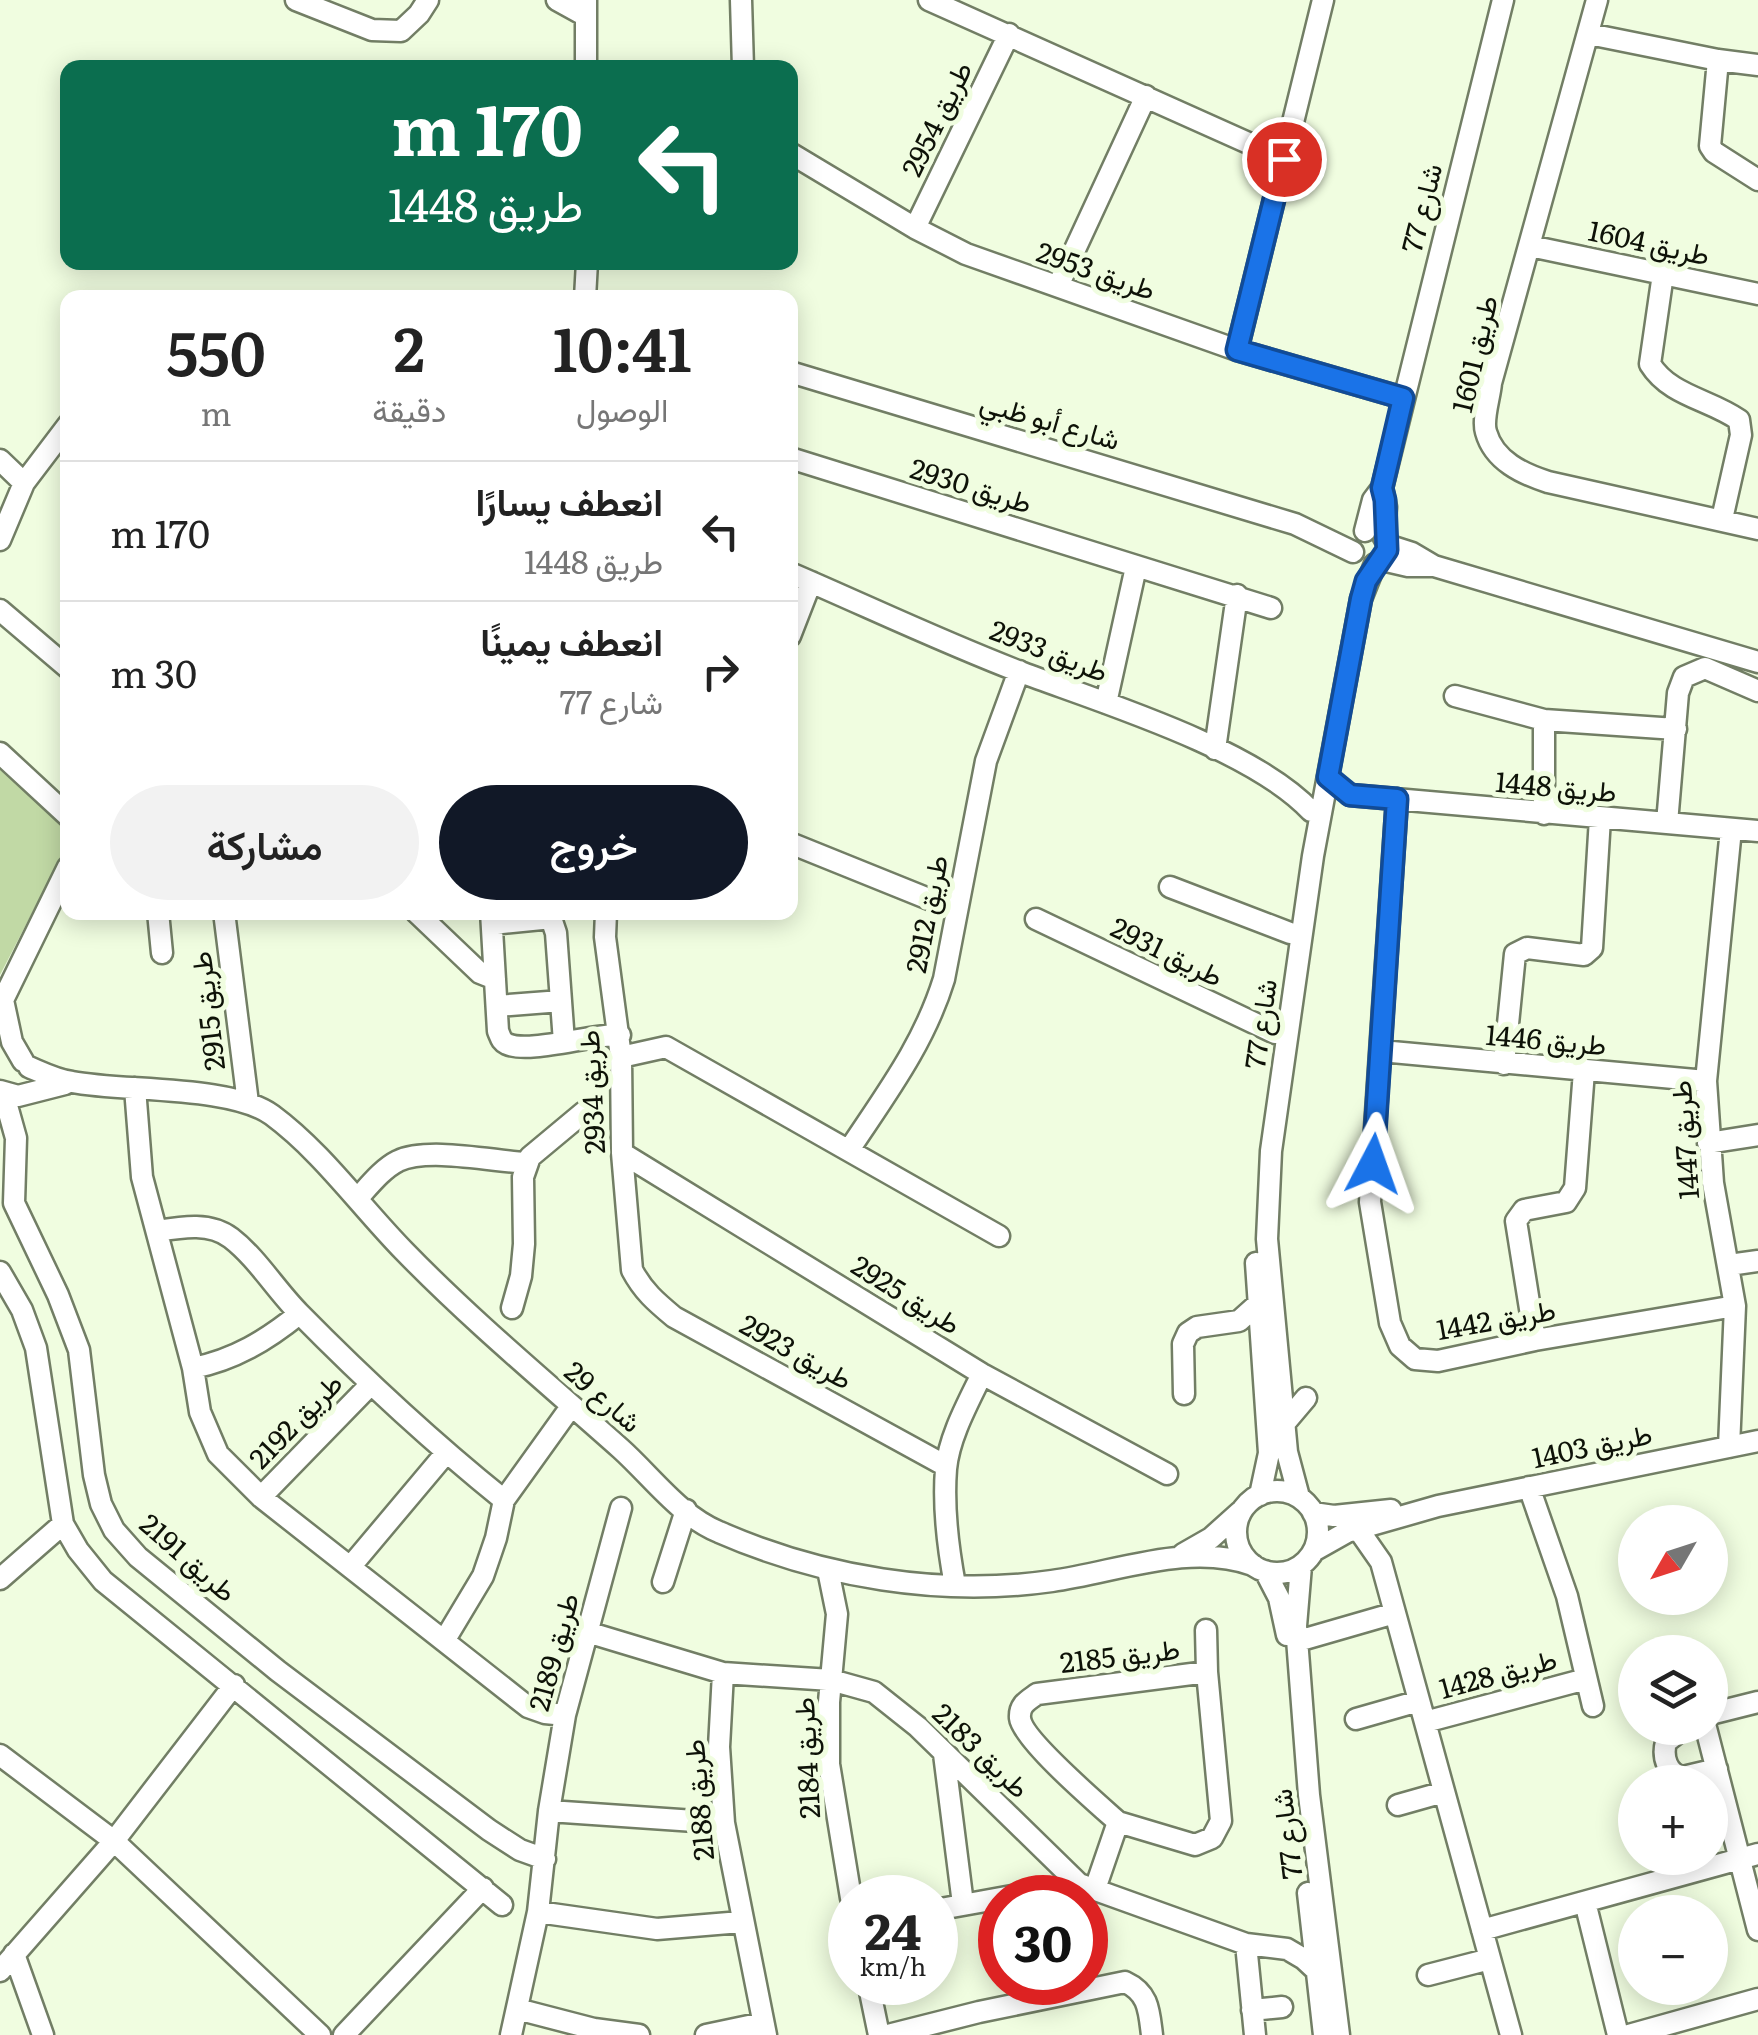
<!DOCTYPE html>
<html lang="ar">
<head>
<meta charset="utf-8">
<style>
	body { margin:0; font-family:Literata,Vazirmatn,serif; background:#f2f2f2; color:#222; direction:rtl; height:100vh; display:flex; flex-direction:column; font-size:38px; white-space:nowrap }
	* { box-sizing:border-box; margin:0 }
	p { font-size:32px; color:#767676 }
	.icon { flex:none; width:55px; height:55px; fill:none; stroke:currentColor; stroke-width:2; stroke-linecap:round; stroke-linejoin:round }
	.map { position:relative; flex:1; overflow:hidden; direction:ltr }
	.drawer { position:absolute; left:60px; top:290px; width:738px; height:630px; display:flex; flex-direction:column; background:#fff; border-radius:20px; box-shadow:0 5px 25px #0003; direction:rtl }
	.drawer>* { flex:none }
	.top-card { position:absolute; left:60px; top:60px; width:738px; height:210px; border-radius:20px; box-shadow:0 5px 25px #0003; direction:rtl; background:#0b6e4f; color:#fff; overflow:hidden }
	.needle { width:65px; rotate:231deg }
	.tools { position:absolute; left:1618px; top:1505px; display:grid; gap:20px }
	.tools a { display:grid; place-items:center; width:110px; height:110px; border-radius:50%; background:#fff; box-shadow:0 5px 25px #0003; font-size:50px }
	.speed { position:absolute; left:828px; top:1875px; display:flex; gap:20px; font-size:50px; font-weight:700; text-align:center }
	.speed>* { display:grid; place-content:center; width:130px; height:130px; border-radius:50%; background:#fff; box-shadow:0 5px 25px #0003; line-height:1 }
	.speed small { font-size:25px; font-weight:400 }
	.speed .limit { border:15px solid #d22; background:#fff; color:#111 }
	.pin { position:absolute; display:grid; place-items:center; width:85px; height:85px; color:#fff; margin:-42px; border:5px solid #fff; border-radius:50%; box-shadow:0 2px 10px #0007 }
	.me { position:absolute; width:110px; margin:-55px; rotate:4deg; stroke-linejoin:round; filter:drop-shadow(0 0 8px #0008) }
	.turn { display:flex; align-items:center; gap:35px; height:210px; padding:0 50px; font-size:45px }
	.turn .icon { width:130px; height:130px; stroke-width:2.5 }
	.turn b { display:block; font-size:70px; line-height:85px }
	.eta { display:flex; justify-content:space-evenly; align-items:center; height:170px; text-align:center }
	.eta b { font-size:60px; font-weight:600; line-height:70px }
	.action { display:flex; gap:20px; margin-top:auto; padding:20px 50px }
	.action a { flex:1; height:115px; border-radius:60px; background:#111827; color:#fff; font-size:40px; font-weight:600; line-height:115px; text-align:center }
	.action a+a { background:#f2f2f2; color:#222 }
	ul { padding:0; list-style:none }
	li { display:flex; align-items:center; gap:30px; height:140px; padding:0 50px; border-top:2px solid #e0e0e0 }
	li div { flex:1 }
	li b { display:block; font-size:38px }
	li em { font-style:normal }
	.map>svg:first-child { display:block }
	.green { fill:#c1d9a5 }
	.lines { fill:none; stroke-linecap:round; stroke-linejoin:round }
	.minor-casing { stroke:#727e65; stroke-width:25 }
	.minor { stroke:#fff; stroke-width:20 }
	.route-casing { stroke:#114b97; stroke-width:25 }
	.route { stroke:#1a73e8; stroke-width:18 }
	.labels { text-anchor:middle; stroke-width:10; stroke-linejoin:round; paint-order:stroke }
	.street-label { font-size:28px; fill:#0e1208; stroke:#f0fde0 }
</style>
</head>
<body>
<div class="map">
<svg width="1758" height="2035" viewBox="0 0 1758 2035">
	<rect width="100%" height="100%" fill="#f0fde0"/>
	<path class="green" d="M0,759L61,822L66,847L0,975Z"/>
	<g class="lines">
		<defs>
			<path id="minor" d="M296,0L372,30L401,31L419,14L428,0
				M557,0L586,16
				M586,0V68
				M741,0L743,68
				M929,0L1284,159
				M1597,0L1491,383C1490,397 1482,419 1486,432C1494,461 1523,474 1548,482L1758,529
				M1589,34L1718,60L1758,65
				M1718,60L1710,146L1714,152L1758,180
				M790,153L915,228L966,254L1237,350L1403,398
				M915,228L1009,34
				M1530,246L1758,294
				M1663,274L1650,364C1670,396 1709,399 1739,420L1741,435L1722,519
				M1058,286L1146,96
				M585,298L587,262
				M1237,350L1323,0
				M790,372L1295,524L1353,552
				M790,458L1271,608
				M0,460L24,483
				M1382,488L1386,507L1384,538
				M1365,531L1373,500L1382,488L1503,0
				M0,540L24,483L68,425
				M1387,545L1412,553L1434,566L1758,662
				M1382,560L1408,566H1433
				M790,573C867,606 944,643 1023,673C1104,703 1253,749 1311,811
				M0,610L68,668
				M790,636L811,582
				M1455,696L1544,720L1676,729
				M1106,703L1136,567
				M1215,749L1237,595
				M0,753L68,816
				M1350,795L1758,831
				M1397,799L1370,1202L1390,1323L1400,1346L1415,1359L1438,1361L1535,1340L1735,1306
				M1544,814V720
				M1667,823L1678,693L1684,677L1705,668L1758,691
				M790,843L956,910
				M1170,887L1290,933
				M158,912L162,953
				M224,912L248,1103
				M416,912L480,973L495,979
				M491,912L498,1031C501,1038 501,1041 507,1044C529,1054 591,1034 620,1035
				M549,912L556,933L564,1042
				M606,912L605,937L621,1057L622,1153L632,1270C643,1291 656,1302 674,1317L946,1466
				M1036,919L1275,1033
				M492,924L552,918
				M3,1000L12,1042L23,1061
				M0,1006L68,867
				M497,1006L561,1001
				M1381,1051L1706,1081
				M621,1057L666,1047L999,1236
				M1504,1064L1515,954L1527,948L1584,955L1592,948L1600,818
				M29,1067C43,1073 57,1080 72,1082C123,1092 231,1085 272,1115C322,1152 360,1206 404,1251C472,1321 548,1384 621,1449C652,1477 680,1516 719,1532C822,1577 940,1597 1052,1581C1117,1572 1189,1542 1253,1565
				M135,1088L142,1177L193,1368L200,1412L218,1454L261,1497L528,1707L545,1713L565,1715
				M0,1091L18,1096L65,1084
				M4,1095L16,1138L14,1203L58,1295L79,1350L94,1475L101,1504L114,1530L138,1557L278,1671L489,1830L520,1850L545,1859
				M1708,1143L1758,1135
				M849,1150C886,1094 924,1044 944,979L986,761L1019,671
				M622,1153L982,1374L1167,1474
				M357,1199C369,1186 382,1169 398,1161C428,1147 492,1161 526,1163
				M157,1231C182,1227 210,1222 231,1238C257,1258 276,1290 299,1313C364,1379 432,1442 504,1500
				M1256,1263L1269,1453L1260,1495
				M1729,1265L1758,1261
				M0,1272L22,1310L36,1348L63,1524L78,1550L103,1581L502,1905
				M512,1308L521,1276L524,1244L523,1177L530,1157L584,1112
				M1535,1340L1516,1221L1524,1210L1566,1202L1575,1188L1584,1071
				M193,1368C234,1360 267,1340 299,1314
				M1184,1394L1183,1344L1188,1333L1197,1327L1239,1321L1258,1304
				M1284,1424L1306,1398
				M1729,1447L1735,1306L1713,1183L1706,1081L1731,829
				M1529,1487L1567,1596L1593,1706
				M1236 1532a41 41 0 1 1 82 0a41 41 0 1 1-82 0Z
				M261,1497L371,1384
				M1299,1497L1287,1452L1267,1239L1271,1151L1313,856L1361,599L1375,564
				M1313,1513L1334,1516L1391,1510
				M1358,1529L1381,1562L1511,2035
				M1315,1550L1347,1532L1438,1506L1758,1441
				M1183,1554L1211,1538L1240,1512
				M351,1566L446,1453
				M1301,1566L1296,1626L1309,1795L1339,2035
				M828,1570L837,1614L829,1702V1764L851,1898
				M1265,1571L1279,1598L1287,1635
				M0,1579L63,1524
				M663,1582L686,1510
				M955,1585C948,1548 943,1507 946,1469C949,1437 968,1403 982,1374
				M587,1632L723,1673L831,1680L874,1692L918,1727L1079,1884L1246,1944L1287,1949L1304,1959L1318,1972
				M444,1641L483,1576L496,1538L504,1500L570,1408
				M1298,1641L1395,1613
				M723,1673L719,1747L724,1823L766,2035
				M1710,1714L1758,1702
				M1356,1719L1419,1701
				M1425,1722L1586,1679
				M1684,1728L1666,1742C1662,1757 1667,1774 1683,1777L1717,1769
				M1706,1728L1758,1930
				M944,1754L963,1904
				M0,1755L114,1841L320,2035
				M1398,1805L1444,1792
				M549,1811L724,1823
				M1118,1822L1195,1845L1212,1838L1221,1821L1207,1672L1206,1630
				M1095,1889L1118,1822C1099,1805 1022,1739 1020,1718C1019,1705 1027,1701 1037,1694L1207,1672
				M1308,1893L1324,2035
				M1585,1902L1618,2035
				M935,1910L1079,1884
				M538,1912L657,1929L741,1922
				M1482,1930L1758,1854
				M1246,1944L1255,2035
				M14,1954L43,2035
				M0,1971L114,1841L234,1685
				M1428,1975L1490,1959
				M868,1982L879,2035
				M517,2009L594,2029L639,2035
				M1252,2010L1282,2007
				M344,2035L483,1888
				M511,2035L538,1912L549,1811L565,1715L621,1508
				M706,2035L763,2023
				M888,2035L979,2012L1125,1982C1149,1993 1149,2011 1152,2035
				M1629,2035L1758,1999"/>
		</defs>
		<use href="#minor" class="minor-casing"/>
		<use href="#minor" class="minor"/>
	</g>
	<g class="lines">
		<defs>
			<path id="route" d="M1284,159L1237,350L1403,398L1382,488L1385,500L1387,550L1366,581L1361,599L1328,777L1350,795L1397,799L1373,1164"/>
		</defs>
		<use href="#route" class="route-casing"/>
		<use href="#route" class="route"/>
	</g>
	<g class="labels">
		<g class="street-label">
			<text transform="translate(937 119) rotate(-64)" y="10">طريق 2954</text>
			<text transform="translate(1422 208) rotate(-76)" y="10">شارع 77</text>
			<text transform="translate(1649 243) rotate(12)" y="10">طريق 1604</text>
			<text transform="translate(1096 271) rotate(19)" y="10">طريق 2953</text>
			<text transform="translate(1475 354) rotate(-77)" y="10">طريق 1601</text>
			<text transform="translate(1050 421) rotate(16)" y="10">شارع أبو ظبي</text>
			<text transform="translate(971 486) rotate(17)" y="10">طريق 2930</text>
			<text transform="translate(1049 651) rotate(21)" y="10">طريق 2933</text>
			<text transform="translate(1556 787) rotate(5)" y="10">طريق 1448</text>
			<text transform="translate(927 914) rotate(-79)" y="10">طريق 2912</text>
			<text transform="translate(1167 952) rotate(26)" y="10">طريق 2931</text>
			<text transform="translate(208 1011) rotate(-97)" y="10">طريق 2915</text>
			<text transform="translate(1261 1024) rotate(-82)" y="10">شارع 77</text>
			<text transform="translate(1546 1040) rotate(5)" y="10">طريق 1446</text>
			<text transform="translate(592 1092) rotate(-93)" y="10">طريق 2934</text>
			<text transform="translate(1685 1140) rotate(-94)" y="10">طريق 1447</text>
			<text transform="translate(906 1295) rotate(32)" y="10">طريق 2925</text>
			<text transform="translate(1496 1320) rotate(-10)" y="10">طريق 1442</text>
			<text transform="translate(796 1352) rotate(29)" y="10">طريق 2923</text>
			<text transform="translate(603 1397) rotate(41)" y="10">شارع 29</text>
			<text transform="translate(296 1421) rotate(-46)" y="10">طريق 2192</text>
			<text transform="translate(1592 1446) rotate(-12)" y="10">طريق 1403</text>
			<text transform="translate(188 1558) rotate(41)" y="10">طريق 2191</text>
			<text transform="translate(554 1652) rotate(-75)" y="10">طريق 2189</text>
			<text transform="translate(1120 1656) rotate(-7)" y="10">طريق 2185</text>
			<text transform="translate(1498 1674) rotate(-15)" y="10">طريق 1428</text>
			<text transform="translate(981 1751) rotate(44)" y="10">طريق 2183</text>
			<text transform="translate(807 1758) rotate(-93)" y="10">طريق 2184</text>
			<text transform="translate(699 1800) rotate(-95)" y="10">طريق 2188</text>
			<text transform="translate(1287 1834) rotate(-97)" y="10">شارع 77</text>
		</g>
	</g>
</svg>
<div class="tools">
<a><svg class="needle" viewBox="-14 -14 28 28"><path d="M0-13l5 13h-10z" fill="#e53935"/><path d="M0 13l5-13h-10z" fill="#767676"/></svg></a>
<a><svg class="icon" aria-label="layers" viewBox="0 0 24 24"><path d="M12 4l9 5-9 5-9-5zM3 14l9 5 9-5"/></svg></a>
<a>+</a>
<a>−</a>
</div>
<div class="speed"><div>24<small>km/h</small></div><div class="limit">30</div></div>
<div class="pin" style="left:1284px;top:159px;background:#d93025"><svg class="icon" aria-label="arrive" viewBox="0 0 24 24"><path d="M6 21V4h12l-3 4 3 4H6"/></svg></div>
<svg class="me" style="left:1373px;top:1164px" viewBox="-20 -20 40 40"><path d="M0-17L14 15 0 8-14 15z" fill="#1a73e8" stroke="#fff" stroke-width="4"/></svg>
<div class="top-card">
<div class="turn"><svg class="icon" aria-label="left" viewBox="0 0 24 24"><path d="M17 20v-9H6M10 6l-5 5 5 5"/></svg><div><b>170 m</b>طريق 1448</div></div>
</div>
<section class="drawer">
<div class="eta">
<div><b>10:41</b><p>الوصول</p></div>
<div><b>2</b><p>دقيقة</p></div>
<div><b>550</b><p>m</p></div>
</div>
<ul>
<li><svg class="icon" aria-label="left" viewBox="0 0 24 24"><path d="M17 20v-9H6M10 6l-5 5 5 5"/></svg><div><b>انعطف يسارًا</b><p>طريق 1448</p></div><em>170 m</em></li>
<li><svg class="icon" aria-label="right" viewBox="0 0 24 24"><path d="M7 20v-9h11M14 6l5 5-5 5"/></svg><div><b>انعطف يمينًا</b><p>شارع 77</p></div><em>30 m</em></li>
</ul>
<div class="action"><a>خروج</a><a>مشاركة</a></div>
</section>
</div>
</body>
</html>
